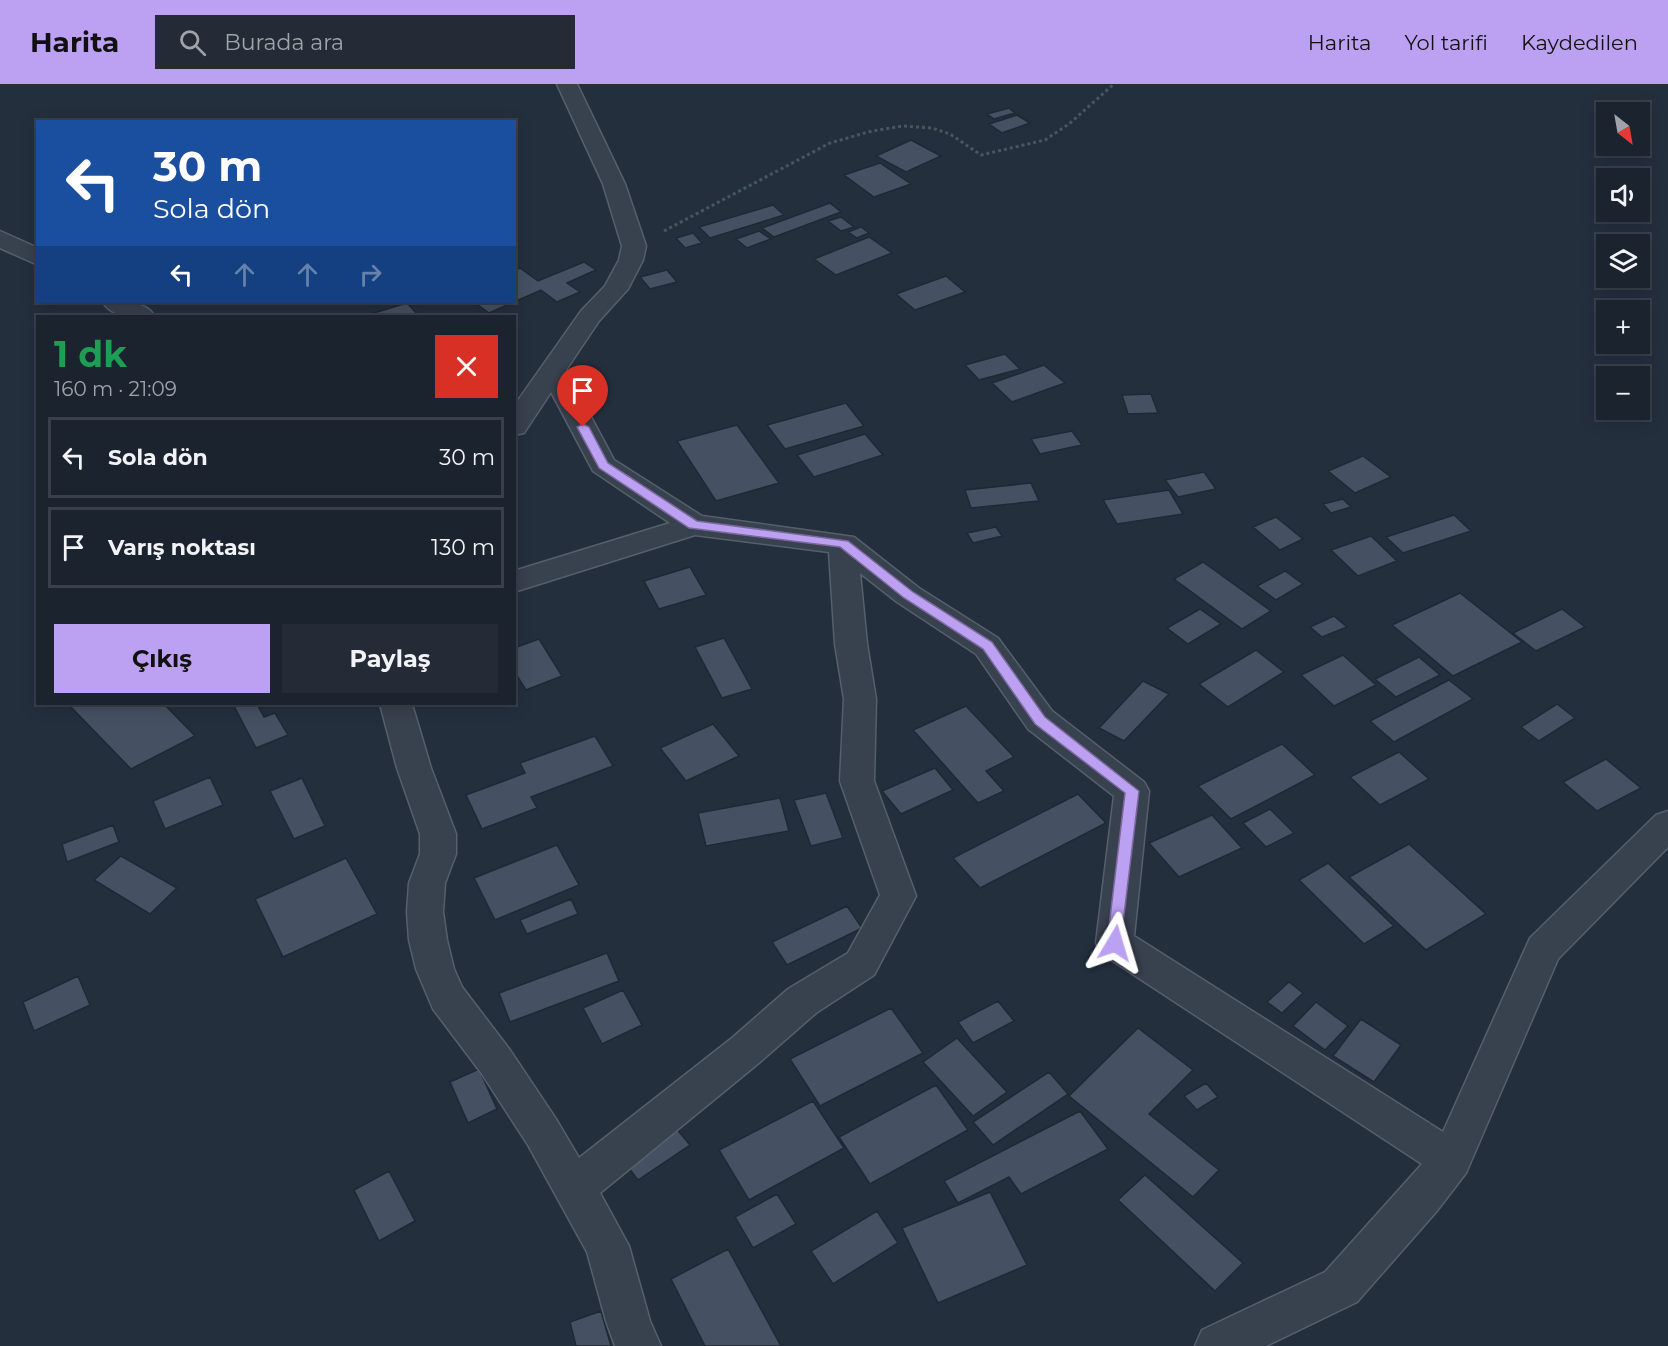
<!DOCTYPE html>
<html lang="tr">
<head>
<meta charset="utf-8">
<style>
	body { margin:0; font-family:Montserrat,sans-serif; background:#242b36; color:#f1f3f6; height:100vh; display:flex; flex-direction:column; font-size:22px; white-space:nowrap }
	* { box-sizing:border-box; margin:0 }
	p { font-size:20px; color:#a0a4aa }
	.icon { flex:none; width:33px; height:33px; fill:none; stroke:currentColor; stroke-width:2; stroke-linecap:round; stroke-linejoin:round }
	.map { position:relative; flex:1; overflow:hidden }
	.sheet { position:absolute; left:36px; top:231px; width:480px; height:390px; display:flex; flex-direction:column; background:#1b232e; border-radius:0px; box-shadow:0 3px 15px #0003,0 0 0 2px #39404a }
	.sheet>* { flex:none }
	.guide { position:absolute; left:36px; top:36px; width:480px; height:183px; border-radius:0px; box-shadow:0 3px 15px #0003,0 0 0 2px #39404a; background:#1a4fa0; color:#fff; overflow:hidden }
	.needle { width:39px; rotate:149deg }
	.controls { position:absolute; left:1596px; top:18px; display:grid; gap:12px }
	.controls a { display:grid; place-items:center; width:54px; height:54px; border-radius:0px; background:#1b232e; box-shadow:0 3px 15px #0003,0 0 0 2px #39404a; font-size:30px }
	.pin { position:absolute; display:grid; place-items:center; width:51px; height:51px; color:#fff; margin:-62px -26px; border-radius:50% 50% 50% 0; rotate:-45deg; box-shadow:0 0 6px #0007 }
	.pin .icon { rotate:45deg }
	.me { position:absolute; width:66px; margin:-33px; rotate:7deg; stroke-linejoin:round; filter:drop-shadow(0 0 4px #0008) }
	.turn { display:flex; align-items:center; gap:21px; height:126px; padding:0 18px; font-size:27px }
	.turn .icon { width:78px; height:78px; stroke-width:2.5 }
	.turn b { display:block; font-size:42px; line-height:51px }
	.lanes { display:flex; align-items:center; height:57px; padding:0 18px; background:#0003; justify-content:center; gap:30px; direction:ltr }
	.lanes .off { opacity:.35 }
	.round { display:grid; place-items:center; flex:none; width:63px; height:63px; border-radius:0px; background:#242b36 }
	.summary { display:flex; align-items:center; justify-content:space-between; height:102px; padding:0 18px }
	h1 { font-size:36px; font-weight:700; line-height:45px; color:#1e9e55 }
	.primary-button { display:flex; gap:12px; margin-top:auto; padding:12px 18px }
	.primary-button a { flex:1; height:69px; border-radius:0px; background:#bca0f2; color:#111; font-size:24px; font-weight:700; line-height:69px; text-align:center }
	.primary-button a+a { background:#242b36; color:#f1f3f6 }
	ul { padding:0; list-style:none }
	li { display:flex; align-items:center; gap:18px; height:81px; margin:0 12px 9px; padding:0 6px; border:3px solid #39404a; border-radius:0px }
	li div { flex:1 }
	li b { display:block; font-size:22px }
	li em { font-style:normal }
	header { display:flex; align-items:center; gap:36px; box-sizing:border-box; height:84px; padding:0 30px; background:#bca0f2; color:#111 }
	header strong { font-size:28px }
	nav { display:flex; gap:33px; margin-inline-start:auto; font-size:21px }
	.search { width:420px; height:54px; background:#242b36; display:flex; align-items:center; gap:15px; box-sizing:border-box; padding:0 21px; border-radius:0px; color:#a0a4aa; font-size:22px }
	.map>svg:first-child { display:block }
	.building { fill:#455162; stroke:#1f2835; stroke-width:1.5 }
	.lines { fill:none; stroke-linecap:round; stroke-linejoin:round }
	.minor-casing { stroke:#565f6c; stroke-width:3 }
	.path { stroke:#44595c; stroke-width:3; stroke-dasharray:3 3; stroke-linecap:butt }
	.minor { fill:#38414e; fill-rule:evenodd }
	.route { fill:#bca0f2; stroke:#7a689d; stroke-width:1.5 }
</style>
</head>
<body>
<header>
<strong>Harita</strong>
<div class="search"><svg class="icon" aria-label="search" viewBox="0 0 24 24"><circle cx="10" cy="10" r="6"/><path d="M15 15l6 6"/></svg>Burada ara</div>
<nav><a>Harita</a><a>Yol tarifi</a><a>Kaydedilen</a></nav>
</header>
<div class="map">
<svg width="1668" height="1262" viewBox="0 0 1668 1262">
	<rect width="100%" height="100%" fill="#242f3e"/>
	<path class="building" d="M1009,24L1015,29L994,35L987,30Z
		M1017,31L1030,39L1002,49L989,40Z
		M911,56L941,72L906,88L876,72Z
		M880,79L911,100L874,113L844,91Z
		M830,119L841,128L774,153L762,144Z
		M773,121L784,131L710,154L699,143Z
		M841,133L854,143L841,147L828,137Z
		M861,143L869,149L857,154L848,148Z
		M759,147L771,155L747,164L736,155Z
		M693,149L702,159L685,164L676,154Z
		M869,153L892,169L836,191L814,175Z
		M584,178L596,186L567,199L580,208L557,218L541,206L489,229L474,218H514V187L520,184L538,197Z
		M667,186L677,198L650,205L640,193Z
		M946,192L965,208L915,226L896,210Z
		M407,219L419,232H364Z
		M1005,270L1020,285L979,296L965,281Z
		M1044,281L1065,299L1012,318L992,299Z
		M1151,310L1158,329L1128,330L1122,311Z
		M846,319L864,342L785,365L767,341Z
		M737,341L779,399L716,417L677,357Z
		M1072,347L1082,361L1040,370L1031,355Z
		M865,350L883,371L814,393L797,371Z
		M1363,372L1391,393L1355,409L1328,387Z
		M1204,388L1216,405L1178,413L1165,396Z
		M1031,399L1039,417L971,424L965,406Z
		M1169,406L1183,430L1117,440L1103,416Z
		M1343,415L1351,423L1331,429L1323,420Z
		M1454,431L1471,447L1403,469L1386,453Z
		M1276,433L1303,455L1280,466L1253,443Z
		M996,443L1002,452L973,459L967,449Z
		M1371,452L1397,477L1358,492L1331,466Z
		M1203,478L1271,527L1242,545L1174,495Z
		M690,483L706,511L659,525L644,497Z
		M1285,487L1303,500L1276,516L1257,502Z
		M1460,509L1522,558L1453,592L1392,541Z
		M1200,525L1221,540L1188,560L1167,544Z
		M1562,525L1585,543L1536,567L1513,549Z
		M1334,532L1347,543L1322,553L1310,543Z
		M724,554L752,605L722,614L695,563Z
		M539,555L562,592L526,606L514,587V564Z
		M1256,566L1284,588L1228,623L1199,600Z
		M1343,571L1376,601L1334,622L1301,591Z
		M1419,573L1440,591L1396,613L1375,595Z
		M1449,596L1473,615L1394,658L1370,637Z
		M1143,597L1169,610L1124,657L1099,644Z
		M68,620H164L195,652L131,685Z
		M233,620H270L259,624L264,633L275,629L288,651L256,664Z
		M1557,620L1575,634L1539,657L1521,643Z
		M966,622L1014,673L986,687L1004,707L978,719L913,646Z
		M713,640L739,672L686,697L660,664Z
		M595,652L613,682L531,713L537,724L482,745L466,711L525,689L520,679Z
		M1282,660L1315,691L1231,735L1198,702Z
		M1399,668L1429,695L1380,721L1350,693Z
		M1606,675L1641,704L1597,727L1563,698Z
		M935,684L953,706L901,730L882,707Z
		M210,693L223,721L165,745L153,717Z
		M302,694L325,742L294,755L270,707Z
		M826,709L843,754L811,762L794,716Z
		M1078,710L1106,739L980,804L953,774Z
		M780,714L789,747L706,762L698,729Z
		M1270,725L1294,749L1266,763L1243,739Z
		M1212,731L1242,764L1179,793L1149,759Z
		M113,741L119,758L67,778L62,760Z
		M1409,760L1486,830L1426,866L1349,793Z
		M557,761L579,801L495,836L474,794Z
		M121,772L177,804L150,830L94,796Z
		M346,774L377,830L283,873L255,815Z
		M1328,779L1394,842L1364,860L1299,796Z
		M571,815L578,830L527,850L520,836Z
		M847,822L862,844L787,881L772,858Z
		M607,869L619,897L510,938L499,909Z
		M78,892L90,921L34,947L23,918Z
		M1289,898L1303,909L1282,929L1267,918Z
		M623,906L642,941L602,960L583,924Z
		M998,917L1014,937L973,959L958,938Z
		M1316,918L1348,942L1325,966L1293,942Z
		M891,924L923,969L820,1022L790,975Z
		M1361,935L1401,961L1374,998L1333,972Z
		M1138,944L1193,986L1149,1030L1219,1086L1193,1113L1069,1012Z
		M957,954L1007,1008L973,1032L923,978Z
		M479,985L497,1025L468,1039L450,998Z
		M1049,988L1068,1010L993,1061L973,1038Z
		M1206,999L1218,1013L1197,1026L1184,1012Z
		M936,1001L968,1046L870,1100L839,1053Z
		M813,1017L844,1064L749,1116L719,1066Z
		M1080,1027L1108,1065L1021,1110L1009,1093L958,1119L944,1097Z
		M676,1044L690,1061L638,1096L625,1079Z
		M389,1087L415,1137L379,1157L354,1106Z
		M1145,1091L1243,1179L1215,1207L1118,1116Z
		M990,1108L1027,1181L938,1219L902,1144Z
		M777,1110L796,1140L753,1164L735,1133Z
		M877,1127L898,1159L833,1200L811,1167Z
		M728,1165L781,1262H705L671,1195Z
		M601,1227L611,1262H576L570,1238Z"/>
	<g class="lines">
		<defs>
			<path id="minor" d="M557,0H577L625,100L646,162L643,176L628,205L599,237L566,286L614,376L702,432L854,453L919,504L998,554L1052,627L1144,698L1149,707L1134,852L1443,1048L1530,854L1656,731L1668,727V763L1558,875L1466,1089L1436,1128L1357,1218L1266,1262H1195L1202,1246L1325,1188L1422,1080L1102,870L1096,859L1114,712L1028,645L976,570L897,518L860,489L867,560L876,615L874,697L916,812L874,891L816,929L760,978L600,1109L629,1162L650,1237L661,1262H615L606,1237L587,1168L528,1061L482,990L433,925L416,885L409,856L407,828L409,799L420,770V750L397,684L380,620H412L431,684L456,750V770L445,799L443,828L447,856L454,885L462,903L510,966L556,1035L579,1074L732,954L788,905L848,869L880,811L840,697L844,615L835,560L829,468L695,451L514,508V487L670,439L593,387L551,308L524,349L514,351V322L581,227L605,202L619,176L622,162L603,100Z
				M0,147L38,164V181L0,164Z
				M103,218C121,218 143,215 155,232C138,234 112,235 103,218Z"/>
		</defs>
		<use href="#minor" class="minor-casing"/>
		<path class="path" d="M664,147L830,59L872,47L903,42L932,44L950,50L981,71L1045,56L1069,40L1114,0"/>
		<use href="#minor" class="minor"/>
	</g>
	<path class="route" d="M583,340L589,343L608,379L697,437L848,457L913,508L992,558L1045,633L1139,707L1120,864L1115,865L1109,864L1107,859L1125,709L1035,640L983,565L904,514L840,463L689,444L599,384L577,343Z"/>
</svg>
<div class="controls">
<a><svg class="needle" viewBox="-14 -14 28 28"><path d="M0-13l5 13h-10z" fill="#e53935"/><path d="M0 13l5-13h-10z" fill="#a0a4aa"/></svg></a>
<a><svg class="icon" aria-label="sound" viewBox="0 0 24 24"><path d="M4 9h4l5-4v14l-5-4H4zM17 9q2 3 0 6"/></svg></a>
<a><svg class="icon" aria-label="layers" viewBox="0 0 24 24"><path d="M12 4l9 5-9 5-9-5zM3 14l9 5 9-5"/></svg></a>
<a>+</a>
<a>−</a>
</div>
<div class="pin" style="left:583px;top:343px;background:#d93025"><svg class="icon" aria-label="arrive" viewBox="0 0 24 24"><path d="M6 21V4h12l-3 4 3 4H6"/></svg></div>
<svg class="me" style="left:1115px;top:859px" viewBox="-20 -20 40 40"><path d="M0-17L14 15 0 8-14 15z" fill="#bca0f2" stroke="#fff" stroke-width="4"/></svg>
<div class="guide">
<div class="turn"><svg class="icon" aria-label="left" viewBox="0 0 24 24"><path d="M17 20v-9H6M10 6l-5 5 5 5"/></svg><div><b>30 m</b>Sola dön</div></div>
<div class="lanes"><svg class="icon" aria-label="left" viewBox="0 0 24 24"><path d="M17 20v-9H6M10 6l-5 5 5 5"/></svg><svg class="icon off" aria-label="ahead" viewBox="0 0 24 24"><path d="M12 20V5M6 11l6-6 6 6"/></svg><svg class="icon off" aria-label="ahead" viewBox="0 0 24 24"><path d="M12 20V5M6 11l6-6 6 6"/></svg><svg class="icon off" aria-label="right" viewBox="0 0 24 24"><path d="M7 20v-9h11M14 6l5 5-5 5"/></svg></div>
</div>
<section class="sheet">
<div class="summary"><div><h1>1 dk</h1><p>160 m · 21:09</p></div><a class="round" style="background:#d93025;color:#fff"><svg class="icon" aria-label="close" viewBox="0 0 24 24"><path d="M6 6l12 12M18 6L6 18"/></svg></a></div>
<ul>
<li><svg class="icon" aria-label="left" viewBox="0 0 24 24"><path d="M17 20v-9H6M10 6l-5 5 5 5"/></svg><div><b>Sola dön</b></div><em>30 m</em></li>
<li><svg class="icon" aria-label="arrive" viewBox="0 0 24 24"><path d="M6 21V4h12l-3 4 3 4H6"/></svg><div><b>Varış noktası</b></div><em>130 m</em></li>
</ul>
<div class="primary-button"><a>Çıkış</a><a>Paylaş</a></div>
</section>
</div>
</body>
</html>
